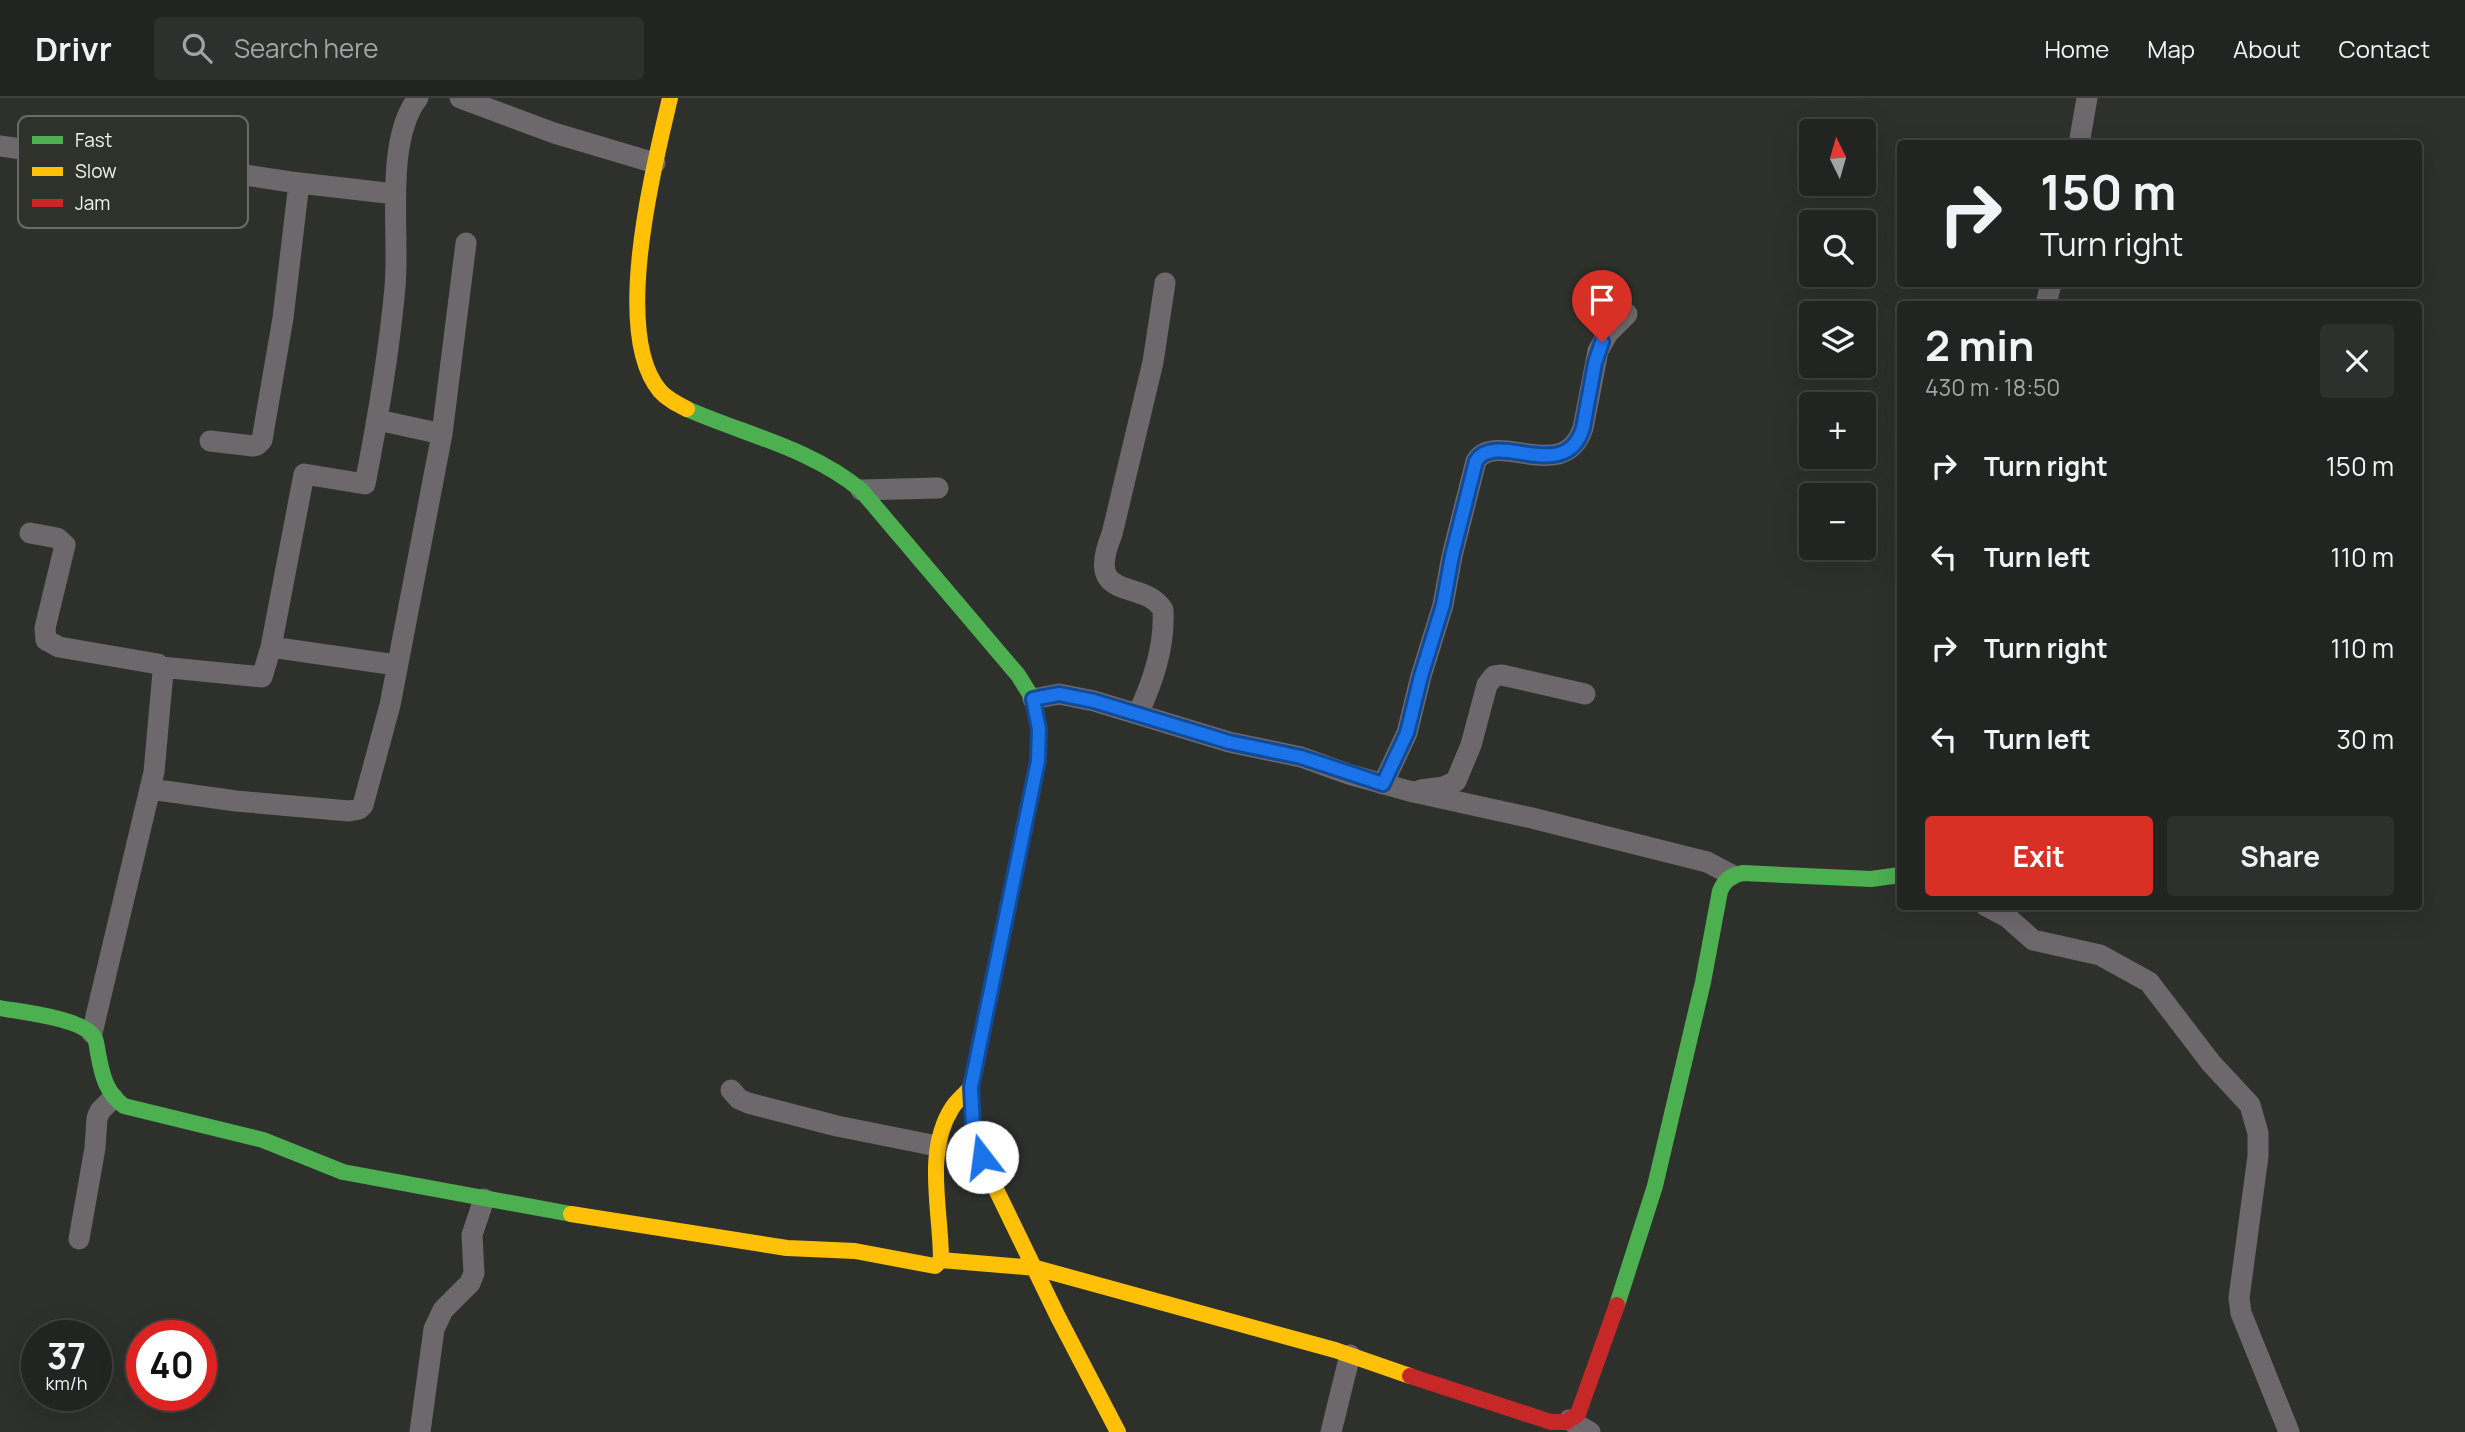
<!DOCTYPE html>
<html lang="en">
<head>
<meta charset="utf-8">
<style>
	body { margin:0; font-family:Manrope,sans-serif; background:#2e302e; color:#f1f3f6; height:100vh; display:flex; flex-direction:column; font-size:26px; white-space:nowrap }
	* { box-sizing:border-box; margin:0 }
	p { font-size:23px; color:#a2a4a5 }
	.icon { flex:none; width:38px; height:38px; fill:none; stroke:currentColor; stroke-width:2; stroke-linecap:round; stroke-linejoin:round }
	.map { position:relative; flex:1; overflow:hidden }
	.drawer { position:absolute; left:1897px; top:203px; width:525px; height:609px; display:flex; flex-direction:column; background:#222421; border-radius:7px; box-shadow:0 7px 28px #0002,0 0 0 2px #3f413f }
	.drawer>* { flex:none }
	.banner { position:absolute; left:1897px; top:42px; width:525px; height:147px; border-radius:7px; box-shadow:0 7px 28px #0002,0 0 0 2px #3f413f; background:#222421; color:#f1f3f6; overflow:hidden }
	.needle { width:46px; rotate:355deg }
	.tools { position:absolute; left:1799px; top:21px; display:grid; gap:14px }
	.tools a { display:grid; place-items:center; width:77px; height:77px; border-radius:7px; background:#222421; box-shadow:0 7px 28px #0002,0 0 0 2px #3f413f; font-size:35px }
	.speed { position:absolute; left:21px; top:1222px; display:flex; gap:14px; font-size:35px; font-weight:700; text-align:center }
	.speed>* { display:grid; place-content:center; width:91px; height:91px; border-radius:50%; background:#222421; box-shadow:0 7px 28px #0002,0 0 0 2px #3f413f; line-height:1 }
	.speed small { font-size:18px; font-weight:400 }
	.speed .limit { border:10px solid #d22; background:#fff; color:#111 }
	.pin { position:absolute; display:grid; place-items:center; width:60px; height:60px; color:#fff; margin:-72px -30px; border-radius:50% 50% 50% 0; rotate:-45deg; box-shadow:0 0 7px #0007 }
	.pin .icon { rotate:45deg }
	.me { position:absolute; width:77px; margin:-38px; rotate:345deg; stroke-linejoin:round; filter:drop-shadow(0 0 5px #0008) }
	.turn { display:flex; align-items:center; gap:24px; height:147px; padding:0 28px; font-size:32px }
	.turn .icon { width:91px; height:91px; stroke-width:2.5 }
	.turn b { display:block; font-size:49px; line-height:60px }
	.round { display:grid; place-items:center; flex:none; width:74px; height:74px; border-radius:7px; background:#2e302e }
	.head { display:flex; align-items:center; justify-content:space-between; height:119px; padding:0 28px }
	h1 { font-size:42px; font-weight:700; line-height:52px }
	.button { display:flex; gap:14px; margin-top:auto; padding:14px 28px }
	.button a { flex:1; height:80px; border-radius:7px; background:#d93025; color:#fff; font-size:28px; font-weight:700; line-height:80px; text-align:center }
	.button a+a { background:#2e302e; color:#f1f3f6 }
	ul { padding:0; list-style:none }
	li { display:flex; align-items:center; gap:21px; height:91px; padding:0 28px }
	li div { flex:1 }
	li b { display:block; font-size:26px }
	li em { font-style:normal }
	header { display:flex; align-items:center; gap:42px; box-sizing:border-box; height:98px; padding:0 35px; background:#222421; border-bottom:2px solid #3f413f }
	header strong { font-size:33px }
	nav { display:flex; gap:38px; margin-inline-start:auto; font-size:24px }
	.search { width:490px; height:63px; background:#2e302e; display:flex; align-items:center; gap:18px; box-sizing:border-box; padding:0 24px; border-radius:7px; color:#a2a4a5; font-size:26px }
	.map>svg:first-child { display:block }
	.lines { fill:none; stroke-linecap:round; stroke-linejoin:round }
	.street { stroke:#6d686b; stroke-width:21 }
	.fast { stroke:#4caf50; stroke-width:16 }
	.slow { stroke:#ffc107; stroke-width:16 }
	.jam { stroke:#c62828; stroke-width:16 }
	.route-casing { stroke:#114b97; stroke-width:18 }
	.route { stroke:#1a73e8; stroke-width:12 }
	.key { fill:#2f312b; stroke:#696b66; stroke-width:2 }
	.key-label { font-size:19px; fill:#f1f2ee }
</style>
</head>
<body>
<header>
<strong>Drivr</strong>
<div class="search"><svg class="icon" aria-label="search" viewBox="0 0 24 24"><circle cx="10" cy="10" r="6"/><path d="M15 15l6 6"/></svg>Search here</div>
<nav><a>Home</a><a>Map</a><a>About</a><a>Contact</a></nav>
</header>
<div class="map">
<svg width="2465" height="1334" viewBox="0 0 2465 1334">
	<rect width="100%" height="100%" fill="#2e302c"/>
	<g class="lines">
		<path class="street" d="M460,0L554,35L655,65
			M2079,46L2087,0
			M0,48L82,60L125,61L172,66L291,84L395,96
			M2046,206L2051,186
			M378,322L442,336
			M210,343L253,348L257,347L262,342L283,220L299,85
			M861,392L938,390
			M30,435L57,440L65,447L45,530L46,542L59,549L158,566L163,574L154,674L92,935
			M271,549L396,567
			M161,569L262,579L271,549L304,376L365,386C378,320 389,256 395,189C400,136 384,43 418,0
			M1033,601L1059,596L1094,603L1229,644L1301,659L1348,676L1409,693L1532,720L1707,764L1732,777
			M1138,616C1153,583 1165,549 1163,512C1144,479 1083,507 1112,436L1153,264L1165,185
			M1383,686L1407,635L1421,578L1443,507L1452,458L1476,363C1496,331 1564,388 1583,330L1598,253L1608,235L1627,216
			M150,691L236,703L349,713L359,711L363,707L390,607L442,336L466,145
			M1421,692L1444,689L1456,683L1471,647L1487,587L1494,578L1502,577L1585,596
			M1986,808L2007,819L2033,842L2100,857L2149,884L2211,965L2250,1007L2258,1035V1058L2239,1200L2241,1215L2289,1334
			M731,992L739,1001L748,1005L837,1028L937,1048
			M79,1141L95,1050L97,1020L100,1013L113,1000
			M1569,1322L1590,1334
			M420,1334L434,1231L443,1212L470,1185L474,1175L472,1137L484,1101
			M1331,1334L1350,1257"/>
		<path class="fast" d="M687,311C746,337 810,350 861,392L1018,577L1033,601L1039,631L1038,663L980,946
			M0,910C21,914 82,920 94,939C97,943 97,951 98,955C102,977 106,995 124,1008L263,1042L343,1074L571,1116
			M1617,1207L1655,1088L1703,884L1720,793C1725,782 1731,777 1743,775L1871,781L1900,777"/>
		<path class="slow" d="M670,0C654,69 611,235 660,293C667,301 677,306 687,311
			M980,946L971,989L973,1029L990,1079L1058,1219L1118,1334
			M571,1116L787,1150L855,1153L935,1168L941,1162C941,1112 924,1054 952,1010C957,1002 965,996 971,989
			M941,1162L1036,1170L1335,1252L1410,1278"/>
		<path class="jam" d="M1410,1278L1551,1324H1566L1578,1316L1617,1207"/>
	</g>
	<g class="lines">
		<defs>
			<path id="route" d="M982,1059L973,1029L971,989L1038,663L1039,631L1033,601L1059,596L1094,603L1229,644L1301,659L1383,686L1407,635L1421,578L1443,507L1452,458L1476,363C1496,331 1565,388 1583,330L1595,265L1602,244"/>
		</defs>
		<use href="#route" class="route-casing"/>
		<use href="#route" class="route"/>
	</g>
	<rect x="18" y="18" width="230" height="112" rx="10" class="key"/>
	<rect x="32" y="38" width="31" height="8" fill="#4caf50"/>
	<rect x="32" y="69" width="31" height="9" fill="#ffc107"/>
	<rect x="32" y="101" width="31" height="8" fill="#c62828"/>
	<g class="key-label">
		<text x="75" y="49">Fast</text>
		<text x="75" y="80">Slow</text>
		<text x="75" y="112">Jam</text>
	</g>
</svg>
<div class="tools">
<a><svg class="needle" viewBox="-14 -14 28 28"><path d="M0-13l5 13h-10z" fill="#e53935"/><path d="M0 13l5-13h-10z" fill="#a2a4a5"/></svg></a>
<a><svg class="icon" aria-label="search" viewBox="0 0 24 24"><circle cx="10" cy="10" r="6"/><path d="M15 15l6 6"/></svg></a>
<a><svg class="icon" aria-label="layers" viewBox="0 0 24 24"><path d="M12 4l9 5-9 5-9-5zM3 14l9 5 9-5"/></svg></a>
<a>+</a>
<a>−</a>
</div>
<div class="speed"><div>37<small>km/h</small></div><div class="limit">40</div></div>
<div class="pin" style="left:1602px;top:244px;background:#d93025"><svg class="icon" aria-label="arrive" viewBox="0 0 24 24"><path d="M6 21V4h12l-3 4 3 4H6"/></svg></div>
<svg class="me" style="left:982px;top:1059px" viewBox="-20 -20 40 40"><circle r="19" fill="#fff"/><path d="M0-13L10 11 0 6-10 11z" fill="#1a73e8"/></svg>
<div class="banner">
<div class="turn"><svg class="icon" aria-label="right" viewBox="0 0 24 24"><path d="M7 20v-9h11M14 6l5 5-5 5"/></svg><div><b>150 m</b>Turn right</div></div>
</div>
<section class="drawer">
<div class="head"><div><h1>2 min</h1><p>430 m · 18:50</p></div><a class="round"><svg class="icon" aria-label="close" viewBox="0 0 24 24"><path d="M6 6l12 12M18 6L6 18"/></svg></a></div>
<ul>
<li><svg class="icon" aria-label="right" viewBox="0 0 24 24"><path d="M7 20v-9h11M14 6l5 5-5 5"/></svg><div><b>Turn right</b></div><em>150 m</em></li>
<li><svg class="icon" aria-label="left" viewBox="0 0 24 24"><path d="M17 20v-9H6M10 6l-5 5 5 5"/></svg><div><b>Turn left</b></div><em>110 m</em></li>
<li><svg class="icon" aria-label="right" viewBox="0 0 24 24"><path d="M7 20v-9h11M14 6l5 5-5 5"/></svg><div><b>Turn right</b></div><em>110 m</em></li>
<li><svg class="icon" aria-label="left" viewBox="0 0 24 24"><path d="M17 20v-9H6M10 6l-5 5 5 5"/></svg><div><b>Turn left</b></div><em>30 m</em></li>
</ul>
<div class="button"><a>Exit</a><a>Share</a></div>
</section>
</div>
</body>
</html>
